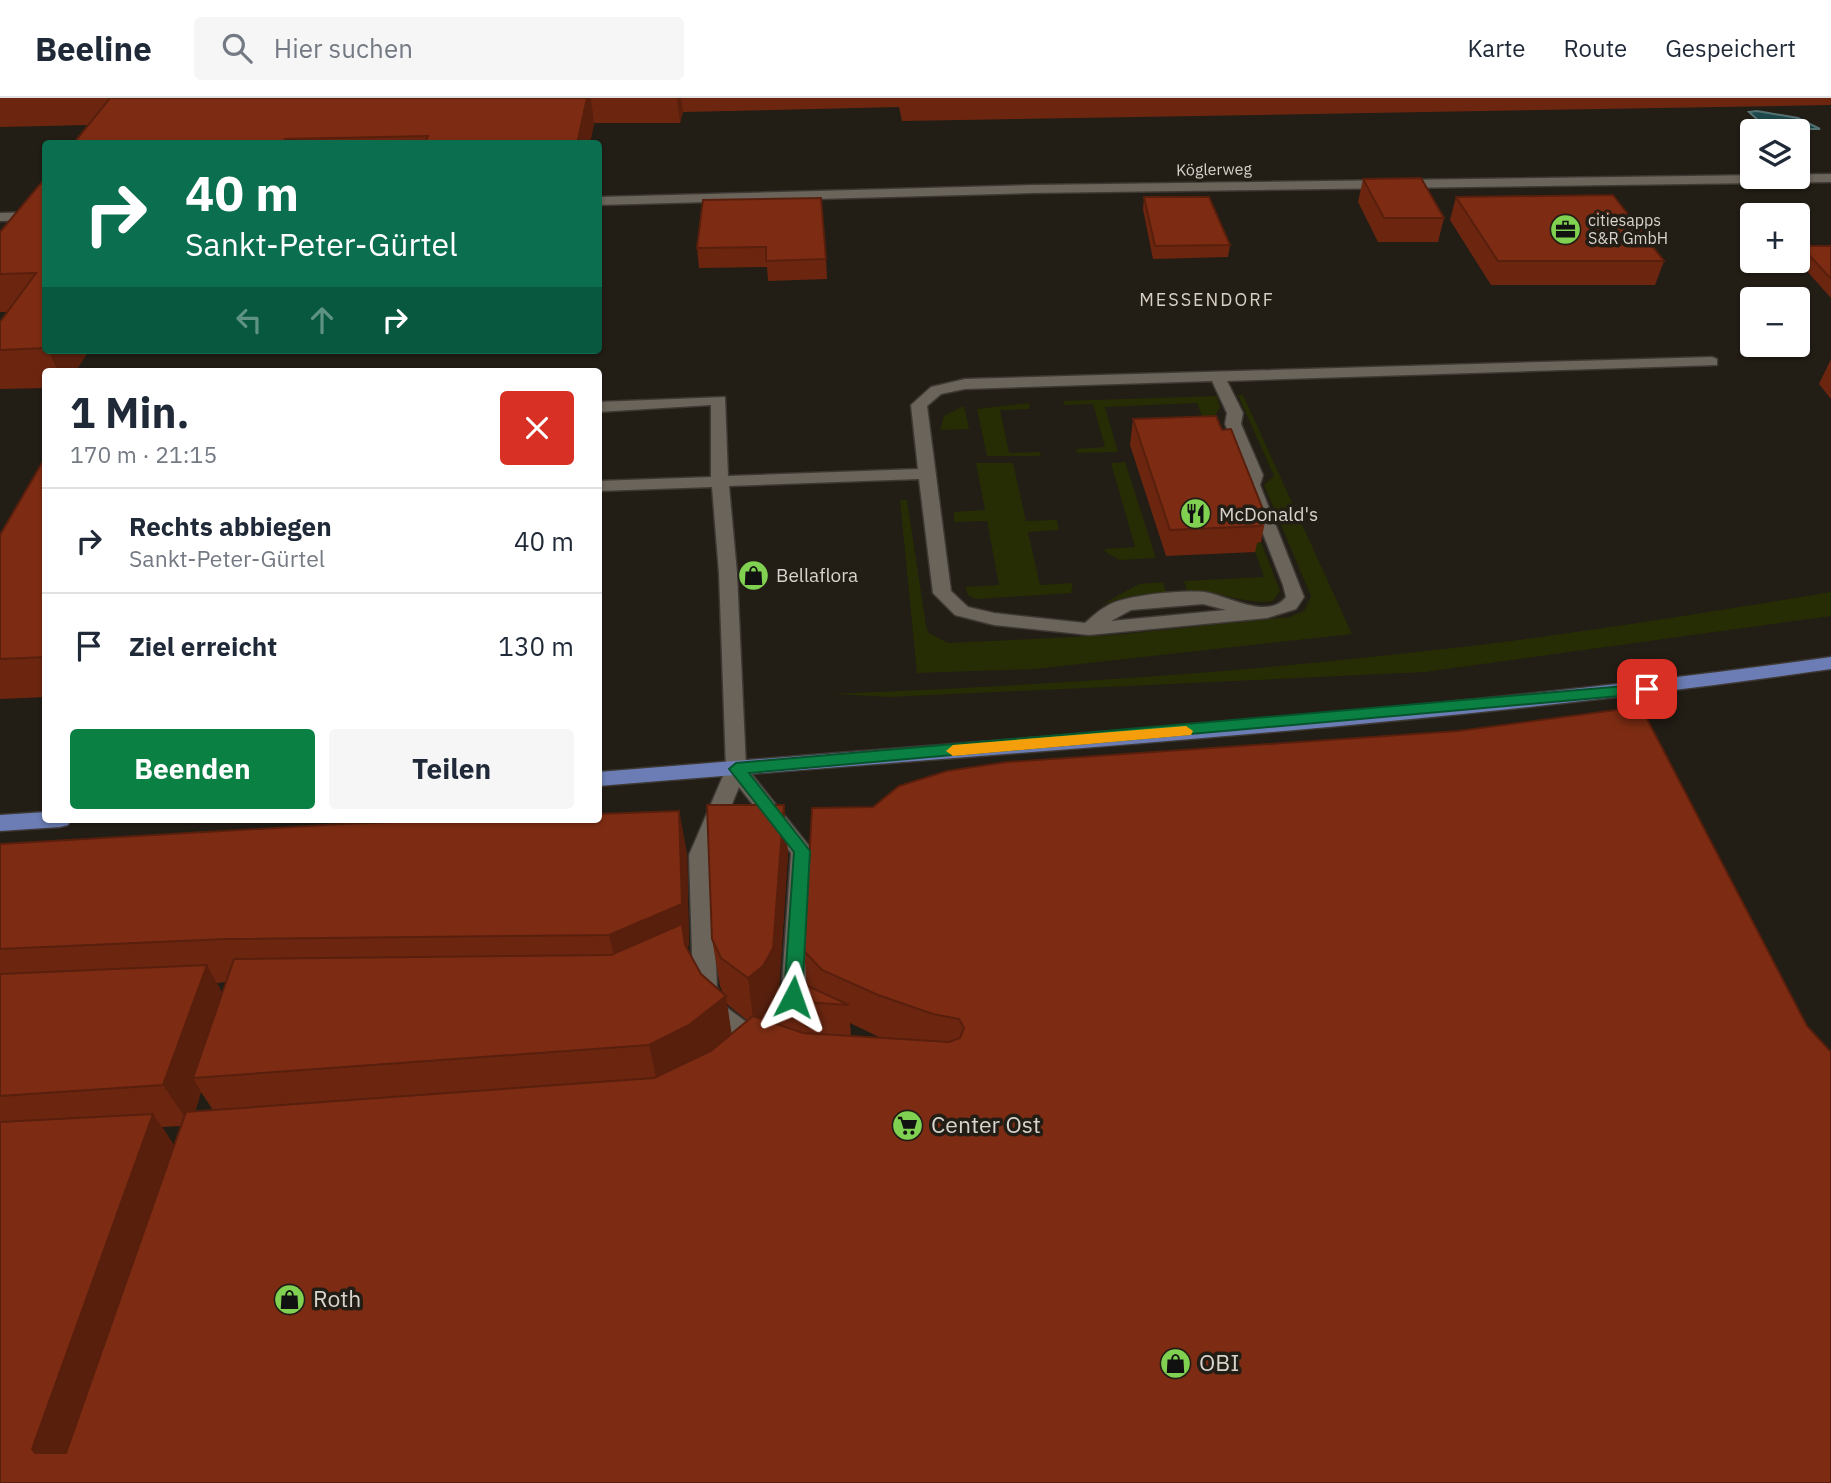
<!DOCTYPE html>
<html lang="de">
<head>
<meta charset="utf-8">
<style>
	body { margin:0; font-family:"IBM Plex Sans",sans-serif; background:#f6f6f7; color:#1f2937; height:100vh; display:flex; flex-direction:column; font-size:26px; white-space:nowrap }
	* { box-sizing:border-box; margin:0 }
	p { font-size:23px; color:#747a83 }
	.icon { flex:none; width:38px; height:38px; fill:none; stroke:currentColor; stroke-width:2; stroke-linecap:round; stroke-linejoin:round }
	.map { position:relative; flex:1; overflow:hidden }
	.details { position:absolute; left:42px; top:270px; width:560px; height:455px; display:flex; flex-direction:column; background:#fff; border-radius:7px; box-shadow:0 2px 5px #0004 }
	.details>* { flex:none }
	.guide { position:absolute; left:42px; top:42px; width:560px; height:214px; border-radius:7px; box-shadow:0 2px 5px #0004; background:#0b6e4f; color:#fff; overflow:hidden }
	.buttons { position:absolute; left:1740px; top:21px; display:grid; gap:14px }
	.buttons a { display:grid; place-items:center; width:70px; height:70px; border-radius:7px; background:#fff; box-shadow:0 2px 5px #0004; font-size:35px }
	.pin { position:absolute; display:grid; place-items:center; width:60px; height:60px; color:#fff; margin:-30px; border-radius:14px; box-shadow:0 4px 10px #0006 }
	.me { position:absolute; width:77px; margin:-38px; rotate:4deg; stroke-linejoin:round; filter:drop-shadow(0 0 5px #0008) }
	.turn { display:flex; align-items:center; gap:24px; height:147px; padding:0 28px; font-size:32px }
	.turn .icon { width:91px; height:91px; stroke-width:2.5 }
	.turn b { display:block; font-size:49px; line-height:60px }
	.lanes { display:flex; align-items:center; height:66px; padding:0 28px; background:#0003; justify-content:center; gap:35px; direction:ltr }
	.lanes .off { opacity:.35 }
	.round { display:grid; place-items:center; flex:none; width:74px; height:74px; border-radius:7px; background:#f6f6f7 }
	.summary { display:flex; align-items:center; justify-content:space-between; height:119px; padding:0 28px }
	h1 { font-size:42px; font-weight:700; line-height:52px }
	.action { display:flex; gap:14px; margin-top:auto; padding:14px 28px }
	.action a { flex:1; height:80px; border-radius:7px; background:#0b8043; color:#fff; font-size:28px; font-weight:700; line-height:80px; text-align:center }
	.action a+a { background:#f6f6f7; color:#1f2937 }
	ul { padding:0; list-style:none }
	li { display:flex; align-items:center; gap:21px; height:105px; padding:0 28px; border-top:2px solid #e0e1e3 }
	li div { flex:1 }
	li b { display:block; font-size:26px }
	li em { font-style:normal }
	header { display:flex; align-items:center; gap:42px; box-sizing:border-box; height:98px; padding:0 35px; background:#fff; border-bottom:2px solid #e0e1e3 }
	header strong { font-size:33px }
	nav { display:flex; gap:38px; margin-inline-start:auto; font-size:24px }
	.search { width:490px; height:63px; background:#f6f6f7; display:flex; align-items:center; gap:18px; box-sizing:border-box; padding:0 24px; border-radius:7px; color:#747a83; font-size:26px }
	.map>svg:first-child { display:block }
	.green { fill:#262d04 }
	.water { fill:#1d484b; stroke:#557272; stroke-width:2 }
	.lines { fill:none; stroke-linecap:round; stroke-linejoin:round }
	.lane-casing { stroke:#3d3833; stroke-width:3 }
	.street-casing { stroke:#3d3833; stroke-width:3 }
	.primary-casing { stroke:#3d3833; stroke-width:3 }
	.lane { fill:#6a645a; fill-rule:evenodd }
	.street { fill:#6a645a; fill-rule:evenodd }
	.primary { fill:#6b7db4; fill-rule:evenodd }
	.wall { fill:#6c2610; fill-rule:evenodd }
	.shaded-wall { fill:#581f0d }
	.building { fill:#7d2c13; stroke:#581f0d; stroke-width:2 }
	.route { fill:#0b8043; stroke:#07532c; stroke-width:2 }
	.slow { fill:#f59e0b }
	.labels { text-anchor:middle; stroke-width:7; stroke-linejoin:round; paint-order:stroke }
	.far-street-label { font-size:16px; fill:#d7d3cd; stroke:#221d15 }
	.far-poi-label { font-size:16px; fill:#d7d3cd; stroke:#221d15; text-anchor:start }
	.far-neighbourhood-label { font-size:18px; letter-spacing:2px; fill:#d7d0c5; stroke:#221d15 }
	.poi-label { font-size:19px; fill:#d7d3cd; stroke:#221d15; text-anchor:start }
	.near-poi-label { font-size:23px; fill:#d7d3cd; stroke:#221d15; text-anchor:start }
</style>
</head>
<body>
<header>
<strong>Beeline</strong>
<div class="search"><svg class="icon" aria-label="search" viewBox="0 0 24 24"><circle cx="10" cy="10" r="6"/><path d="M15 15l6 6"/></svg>Hier suchen</div>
<nav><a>Karte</a><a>Route</a><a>Gespeichert</a></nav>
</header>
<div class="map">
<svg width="1831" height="1385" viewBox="0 0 1831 1385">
	<rect width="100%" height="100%" fill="#221d15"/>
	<path class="green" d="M1238,297H1243L1352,536L1035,571L917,575L900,402H907L926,528L929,535L948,545L1114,537L1289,519L1304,513L1311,498L1264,387L1274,378Z
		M1217,298L1220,309L1207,331L1197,305L1105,309L1118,354L1077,355L1076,351L1105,349L1093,306L1064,307L1063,303Z
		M1029,305L1030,311L1000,312L1009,355L1040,354L1041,358H987L977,311Z
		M964,308L969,331L940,332L944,318Z
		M1125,364L1156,460L1120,462L1105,454L1104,451L1135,449L1111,365Z
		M976,365H1013L1026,423L1057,422L1059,432L1028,434L1040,487L1073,485L1071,495L976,501L968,497L965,489L999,487L987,423L954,424V414L985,412Z
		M1261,444L1280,493L1273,503C1244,508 1217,491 1187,493L1184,483L1264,479L1252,445Z
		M1163,484L1166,494L1123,500L1101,507L1139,486Z
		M1831,494V518L1425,574L891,599L831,596C1026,588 1223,576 1417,554C1556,539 1694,517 1831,494Z"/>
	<path class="water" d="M1757,13L1798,20L1820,31H1768L1749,14Z"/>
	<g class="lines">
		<defs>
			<path id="lane" d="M1712,259L1717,261V267L1227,283L1243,315L1241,326L1263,377L1260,387L1304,499L1296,511L1267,520L1089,537L994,527L955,517L933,495L919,381L729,388L737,475L746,669L813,753L805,899L789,931L772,946L769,954L760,957L746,953L708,923L693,889L689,757L726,671L719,475L712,389L599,393L598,383L711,379V307L598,314V304L725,299L728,378L918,371L911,307L931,289L965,281ZM1212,283L1227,315L1225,326L1247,377L1244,387L1283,487L1286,499C1267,523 1227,497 1204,494C1183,492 1124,497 1107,508C1099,512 1092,519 1085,525L994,515L968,509L951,493L927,308L941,296L965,291ZM1203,506L1226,512L1111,523L1131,512ZM739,689L791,755L781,899L771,917L756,931L726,909L717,889L711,757Z"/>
			<path id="street" d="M1831,76V84L1032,95L598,107V99L1032,87Z
				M46,114V122L0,123V115Z"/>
			<path id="primary" d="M1831,559V571C1423,630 1010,654 598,688V674C1010,640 1422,616 1831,559Z
				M46,714V721H71L68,727L60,729L0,733V717Z"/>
		</defs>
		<use href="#lane" class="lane-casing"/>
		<use href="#street" class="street-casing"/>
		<use href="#primary" class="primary-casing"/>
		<use href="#lane" class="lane"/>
		<use href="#street" class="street"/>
		<use href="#primary" class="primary"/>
	</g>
	<path class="wall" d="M0,0H1831V7L902,23L899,9L683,14L680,25H594L590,46H73L88,27L0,29Z
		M46,79V252H89L76,273H46V290L0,291V224L7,214H0V134Z
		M1363,81L1444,120L1438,144H1378L1358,104Z
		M1144,99L1230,147L1228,159L1153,161L1143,111Z
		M1456,99L1664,163L1655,187H1491L1450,122Z
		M703,102L826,161L827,181L768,183L767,169L699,170L697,150Z
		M1801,148H1831V200L1797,162V157Z
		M1831,261V301L1819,286Z
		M1133,321L1222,332L1266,419L1261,444L1257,445L1255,454L1166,458L1130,347Z
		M46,358V599L0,601V437Z
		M784,707L788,756L779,891L801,885L807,888L804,853L1807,928L0,1385V746L679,713L687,756L689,848L686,850L701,876L723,895L720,888L712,841ZM226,884L222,895L217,885ZM776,903L779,927L762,921L769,915ZM726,904L728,907L748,923L731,936ZM850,925L879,939L884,940L851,938ZM201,994L213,1012L195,1014ZM181,1028L174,1047L162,1029Z"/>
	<path class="shaded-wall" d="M587,0H591L594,25L590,46H577Z
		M677,0H681L683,14L680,25Z
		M48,252H89L76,273H58Z
		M784,707L788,756L778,898V895L775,894L776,903L769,915L754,928L748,880Z
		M679,713L687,756L689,848L619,879L609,837Z
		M207,867L230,909L193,980L201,994L190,1027L163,987Z
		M726,898L733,945L659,993L649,947Z
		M153,1016L180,1056L70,1384L35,1355L32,1351Z"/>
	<path class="building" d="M110,0H587L577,46H424L428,38L285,41L282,46H73Z
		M46,79V250L0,252V224L36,175L0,176V134Z
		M1421,80L1444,120H1384L1363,81Z
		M1613,97L1664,163H1498L1456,99Z
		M1144,99H1209L1230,147L1155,148Z
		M821,100L826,161L766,163V149L697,150L703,102Z
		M1801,148H1831V181Z
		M1216,318L1222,332L1231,331L1266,419H1257L1261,428L1170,432L1133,321Z
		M46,358V559L0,561V437Z
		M1631,610L1646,619L1807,928L1831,954V1385H0V1024L153,1016L32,1351L35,1355H66L186,1014L654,980L711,953L753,918L803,935L949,944L960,940L964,930L959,921L933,916L878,897L822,872L804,853L812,710L873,709L899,688L947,673L1007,664L1458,633Z
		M707,707H784L773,850L763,868L748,880L721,860L712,841Z
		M679,713L682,806L609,837L226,841L0,851V746L342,726L473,721H598V716Z
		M682,826L685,847L701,876L726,898L689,927L649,947L193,980L234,861L611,857Z
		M207,867L163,987L0,998V876Z
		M791,875L801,885L849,907L803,904L775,894L786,886Z"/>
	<path class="route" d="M1647,586L1653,588V595L749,675L810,753L802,899L793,906L784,899L794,754L729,671L736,665Z"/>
	<path class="slow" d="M1186,628L1193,633L1191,637L953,658L946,653L953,647Z"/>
	<defs>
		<symbol id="office-disc" viewBox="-11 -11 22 22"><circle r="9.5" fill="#80d051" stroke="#221d15"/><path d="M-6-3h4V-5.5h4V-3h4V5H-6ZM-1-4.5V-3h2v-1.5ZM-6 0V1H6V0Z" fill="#111"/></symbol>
		<symbol id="restaurant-disc" viewBox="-11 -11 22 22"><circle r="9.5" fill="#80d051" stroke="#221d15"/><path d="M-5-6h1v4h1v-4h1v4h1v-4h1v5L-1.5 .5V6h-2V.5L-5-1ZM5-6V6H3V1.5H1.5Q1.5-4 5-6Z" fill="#111"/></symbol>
		<symbol id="shop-disc" viewBox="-11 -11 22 22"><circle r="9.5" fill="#80d051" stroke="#221d15"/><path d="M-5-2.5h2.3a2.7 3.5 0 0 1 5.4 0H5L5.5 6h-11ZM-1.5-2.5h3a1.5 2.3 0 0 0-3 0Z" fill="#111"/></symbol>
		<symbol id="supermarket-disc" viewBox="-11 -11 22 22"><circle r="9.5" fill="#80d051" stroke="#221d15"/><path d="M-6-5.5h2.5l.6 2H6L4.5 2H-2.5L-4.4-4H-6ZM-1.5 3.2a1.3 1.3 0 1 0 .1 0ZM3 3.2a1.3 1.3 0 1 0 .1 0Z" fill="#111"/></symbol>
	</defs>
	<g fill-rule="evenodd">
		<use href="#office-disc" x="1548" y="114" width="35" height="35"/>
		<use href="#restaurant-disc" x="1178" y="398" width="35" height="35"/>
		<use href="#shop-disc" x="736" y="460" width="35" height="35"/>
		<use href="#supermarket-disc" x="890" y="1010" width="35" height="35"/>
		<use href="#shop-disc" x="272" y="1184" width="35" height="35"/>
		<use href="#shop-disc" x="1158" y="1248" width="35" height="35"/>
	</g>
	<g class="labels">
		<g class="far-street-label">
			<text transform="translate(1214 71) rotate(-1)" y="6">Köglerweg</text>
		</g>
		<g class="far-poi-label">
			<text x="1588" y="128">citiesapps<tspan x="1588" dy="18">S&amp;R GmbH</tspan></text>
		</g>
		<g class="far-neighbourhood-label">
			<text x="1207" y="208">MESSENDORF</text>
		</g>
		<g class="poi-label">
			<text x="1219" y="423">McDonald's</text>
			<text x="776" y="484">Bellaflora</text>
		</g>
		<g class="near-poi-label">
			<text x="931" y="1035">Center Ost</text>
			<text x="313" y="1209">Roth</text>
			<text x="1199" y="1273">OBI</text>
		</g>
	</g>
</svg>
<div class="buttons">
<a><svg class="icon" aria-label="layers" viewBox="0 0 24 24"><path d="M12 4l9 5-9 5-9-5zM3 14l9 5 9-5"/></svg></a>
<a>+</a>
<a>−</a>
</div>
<div class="pin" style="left:1647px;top:591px;background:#d93025"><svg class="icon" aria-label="arrive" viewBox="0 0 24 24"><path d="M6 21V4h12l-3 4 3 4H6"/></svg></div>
<svg class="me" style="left:793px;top:899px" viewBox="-20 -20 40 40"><path d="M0-17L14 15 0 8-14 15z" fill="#0b8043" stroke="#fff" stroke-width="4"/></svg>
<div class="guide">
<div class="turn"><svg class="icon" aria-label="right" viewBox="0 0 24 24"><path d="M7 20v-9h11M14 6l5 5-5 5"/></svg><div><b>40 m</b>Sankt-Peter-Gürtel</div></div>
<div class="lanes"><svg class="icon off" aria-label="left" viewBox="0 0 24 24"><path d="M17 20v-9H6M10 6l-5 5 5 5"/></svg><svg class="icon off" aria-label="ahead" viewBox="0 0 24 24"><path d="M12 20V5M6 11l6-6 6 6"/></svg><svg class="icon" aria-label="right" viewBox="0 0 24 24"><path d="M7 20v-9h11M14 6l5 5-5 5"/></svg></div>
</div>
<section class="details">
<div class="summary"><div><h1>1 Min.</h1><p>170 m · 21:15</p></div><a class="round" style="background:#d93025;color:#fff"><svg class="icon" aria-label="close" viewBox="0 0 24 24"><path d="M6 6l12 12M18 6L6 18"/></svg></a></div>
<ul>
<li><svg class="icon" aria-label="right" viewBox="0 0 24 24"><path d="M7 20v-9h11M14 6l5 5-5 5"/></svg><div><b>Rechts abbiegen</b><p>Sankt-Peter-Gürtel</p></div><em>40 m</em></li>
<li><svg class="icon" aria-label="arrive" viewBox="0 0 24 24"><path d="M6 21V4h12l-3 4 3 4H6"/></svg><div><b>Ziel erreicht</b></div><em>130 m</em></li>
</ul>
<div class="action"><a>Beenden</a><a>Teilen</a></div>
</section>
</div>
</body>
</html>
